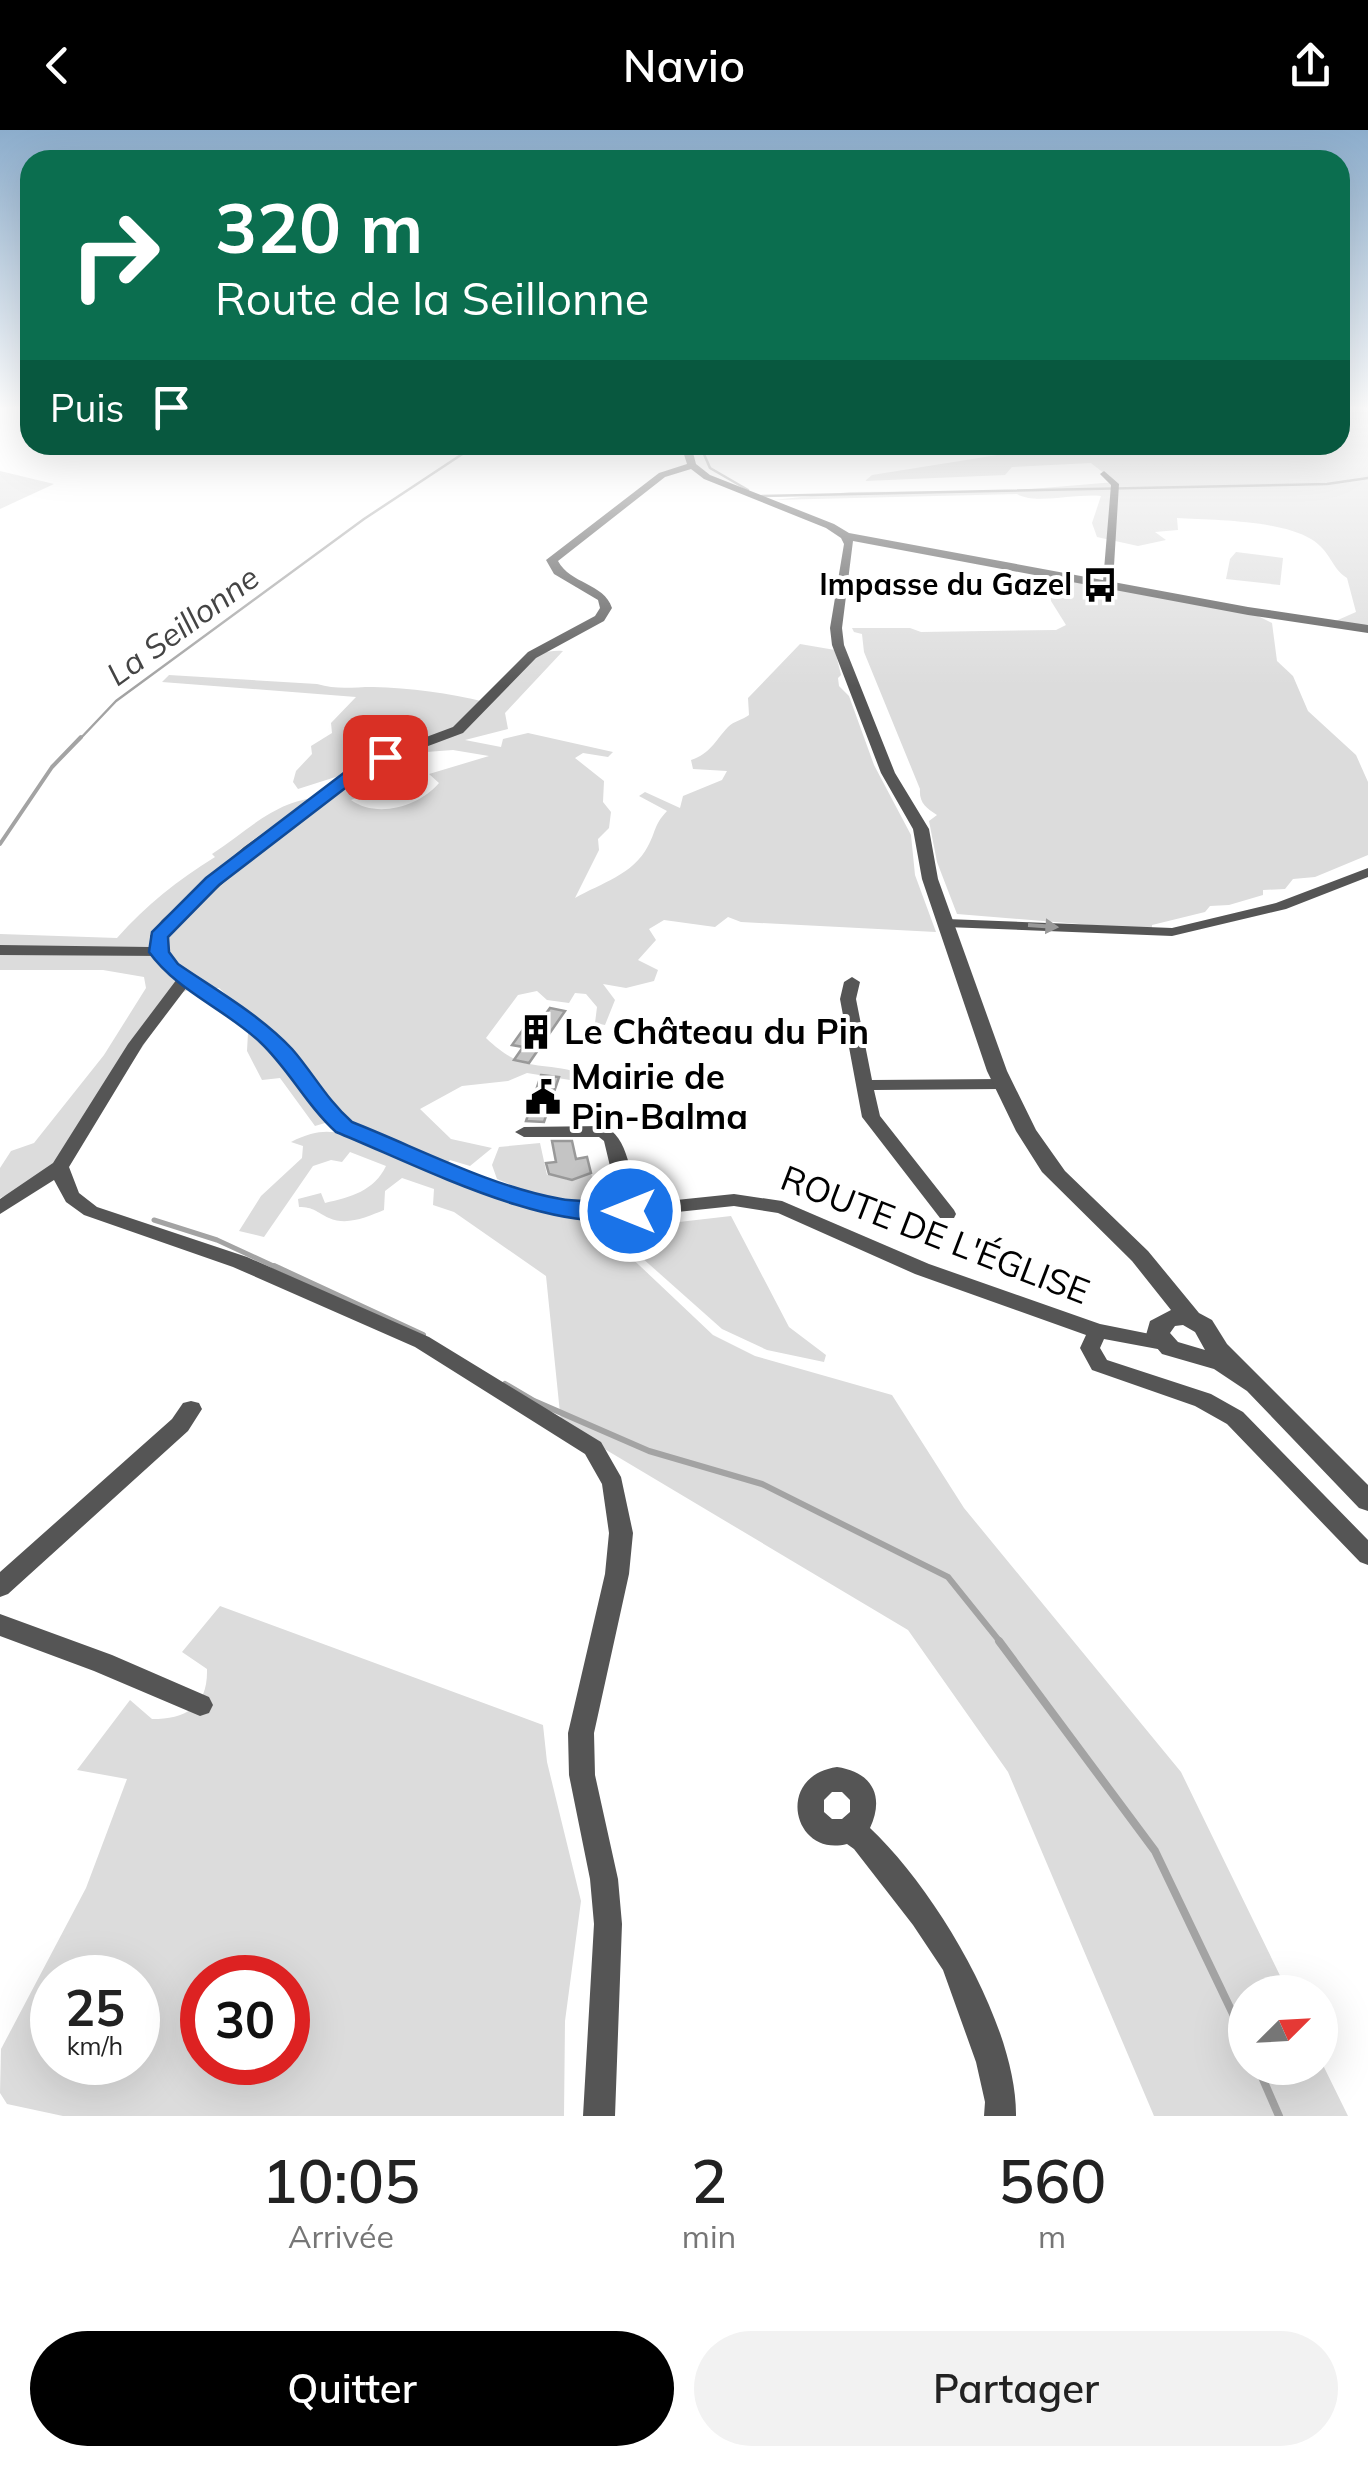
<!DOCTYPE html>
<html lang="fr">
<head>
<meta charset="utf-8">
<style>
	body { margin:0; font-family:Mulish,sans-serif; background:#f2f2f2; color:#222; height:100vh; display:flex; flex-direction:column; font-size:38px; white-space:nowrap }
	* { box-sizing:border-box; margin:0 }
	p { font-size:32px; color:#767676 }
	.icon { flex:none; width:55px; height:55px; fill:none; stroke:currentColor; stroke-width:2; stroke-linecap:round; stroke-linejoin:round }
	.map { position:relative; height:1986px; overflow:hidden }
	.drawer { display:flex; flex-direction:column; background:#fff; flex:1 }
	.drawer>* { flex:none }
	.hud { position:absolute; left:20px; top:20px; width:1330px; height:305px; border-radius:30px; box-shadow:0 10px 40px #0002; background:#0b6e4f; color:#fff; overflow:hidden }
	.needle { width:65px; rotate:66deg }
	.tools { position:absolute; left:1228px; top:1845px; display:grid; gap:20px }
	.tools a { display:grid; place-items:center; width:110px; height:110px; border-radius:50%; background:#fff; box-shadow:0 10px 40px #0002; font-size:50px }
	.speed { position:absolute; left:30px; top:1825px; display:flex; gap:20px; font-size:50px; font-weight:700; text-align:center }
	.speed>* { display:grid; place-content:center; width:130px; height:130px; border-radius:50%; background:#fff; box-shadow:0 10px 40px #0002; line-height:1 }
	.speed small { font-size:25px; font-weight:400 }
	.speed .limit { border:15px solid #d22; background:#fff; color:#111 }
	.pin { position:absolute; display:grid; place-items:center; width:85px; height:85px; color:#fff; margin:-42px; border-radius:20px; box-shadow:0 5px 15px #0006 }
	.me { position:absolute; width:110px; margin:-55px; rotate:270deg; stroke-linejoin:round; filter:drop-shadow(0 0 8px #0008) }
	.turn { display:flex; align-items:center; gap:35px; height:210px; padding:0 30px; font-size:45px }
	.turn .icon { width:130px; height:130px; stroke-width:2.5 }
	.turn b { display:block; font-size:70px; line-height:85px }
	.then { display:flex; align-items:center; height:95px; padding:0 30px; background:#0003; gap:20px; font-size:38px }
	.eta { display:flex; justify-content:space-evenly; align-items:center; height:170px; text-align:center }
	.eta b { font-size:60px; font-weight:600; line-height:70px }
	.primary-button { display:flex; gap:20px; margin-top:auto; padding:20px 30px }
	.primary-button a { flex:1; height:115px; border-radius:60px; background:#000; color:#fff; font-size:40px; font-weight:600; line-height:115px; text-align:center }
	.primary-button a+a { background:#f2f2f2; color:#222 }
	header { display:flex; justify-content:space-between; align-items:center; height:130px; padding:0 30px; background:#000; color:#fff; font-size:45px; font-weight:600 }
	.map>svg:first-child { display:block }
	.green { fill:#dcdcdc; fill-rule:evenodd }
	.lines { fill:none; stroke-linecap:round; stroke-linejoin:round }
	.stream-far4 { stroke:#a3a3a3; stroke-width:2.5 }
	.stream-far3 { stroke:#a3a3a3; stroke-width:4 }
	.stream-far2 { stroke:#a3a3a3; stroke-width:5 }
	.stream-far1 { stroke:#a3a3a3; stroke-width:6 }
	.stream { stroke:#a3a3a3; stroke-width:8 }
	.building { fill:#c4c4c4; stroke:#999; stroke-width:2.5 }
	.minor { fill:#555; fill-rule:evenodd }
	.tertiary { fill:#555; fill-rule:evenodd }
	.oneway { fill:#999 }
	.route { fill:#1a73e8; stroke:#114b97; stroke-width:2.5 }
	.labels { text-anchor:middle; stroke-width:8; stroke-linejoin:round; paint-order:stroke }
	.far-poi-label { font-size:30px; font-weight:bold; fill:#000; stroke:#fff; text-anchor:end }
	.far-water-label { font-size:32px; font-style:italic; fill:#444; stroke:#fff }
	.poi-label { font-size:35px; font-weight:bold; fill:#000; stroke:#fff; text-anchor:start }
	.street-label { font-size:35px; fill:#000; stroke:#fff }
</style>
</head>
<body>
<header><svg class="icon" aria-label="back" viewBox="0 0 24 24"><path d="M15 5l-7 7 7 7"/></svg>Navio<svg class="icon" aria-label="share" viewBox="0 0 24 24"><path d="M12 15V3M7 8l5-5 5 5M5 13v7h14v-7"/></svg></header>
<div class="map">
<svg width="1368" height="1986" viewBox="0 0 1368 1986">
	<rect width="100%" height="100%" fill="#fff"/>
	<path class="green" d="M1340,278H1368V498L1331,493L1356,482L1347,448C1331,438 1331,421 1311,409C1279,390 1213,390 1177,388L1178,400L1155,402L1166,410L1138,416L1097,407L1092,393L1101,366C1076,363 1035,375 1017,364L773,370L850,362L1006,361L1115,352L1091,333L1012,337L1005,345L865,351L872,345L1042,318L1340,315Z
		M0,341L54,354L0,379Z
		M1236,422L1283,428L1280,455L1226,449L1230,429Z
		M1056,448L1258,486L1272,493L1277,531L1293,546L1308,581L1356,625L1368,652V725L1315,747L1293,749L1285,759L1263,760V765L1229,775L1210,776L1205,782L1152,795V800L957,784L937,732L929,691L937,685C926,678 919,673 920,659L864,522L862,504L854,502L852,498H910L921,502L1056,500L1066,495L1051,471L1049,449Z
		M800,514L835,520L841,545L838,548L839,556L849,566L874,635L911,705L915,745L936,802L741,792L728,787L715,797L664,790L649,799L656,810L638,830L658,840L654,851L626,858L603,854L615,870L605,895L595,893L597,877L586,864L575,863L569,873L547,870L537,861L518,865L486,908C527,947 539,928 586,945L570,950L527,943L508,951L462,956L420,979L451,1009L492,1018L470,1036L450,1030L443,1038L504,1071L584,1083L713,1205L755,1226L892,1265L964,1378L1181,1642L1288,1862H1245V1938H1320V1929L1348,1986H1154L1008,1642L908,1500L561,1293L546,1146L454,1082L433,1075L434,1059L402,1048L385,1061L384,1080C367,1087 347,1096 329,1088C316,1082 314,1077 299,1077L298,1069L321,1063L325,1073C351,1067 374,1061 386,1036L350,1022L342,1032L331,1030L313,1036L264,1107L239,1101L261,1066L302,1028L303,1016L291,1012C339,988 349,1013 396,1022L400,1013L362,998L321,968L325,993L315,996L280,948L262,950L247,921L249,885L219,858L190,859L177,865L59,1042L0,1068V1038L11,1021L34,1013L104,925L146,858L144,847L103,840H0V804L117,808C146,775 178,750 215,727L212,724C253,697 279,666 331,667L343,656L354,657L362,666L351,670C377,689 420,676 439,653L429,644L489,626L453,620L426,622L411,631L377,627L345,644L298,659L293,652L296,641L312,624L311,616L332,603L331,593L356,567L162,552L169,545L317,554C337,560 352,557 373,557C410,558 449,563 485,572C520,552 523,518 563,521L505,583L508,599L465,610L501,617L503,609L528,603L613,622L608,627L583,623L575,628L604,651L603,672L611,682L609,698L598,709L599,720L575,768C601,753 633,745 648,716C656,702 653,696 667,681L639,666L645,662L680,678L683,666L722,650L727,641L693,639L691,630C711,623 714,612 728,597C734,591 742,590 749,585L748,568Z
		M540,1013L547,1045L559,1043L567,1050L591,1043L597,1068L595,1074L540,1067L497,1049L492,1035L499,1017Z
		M731,1086L789,1197L826,1225L824,1232L767,1220L722,1199L623,1111L618,1099Z
		M220,1476L543,1595L547,1632L581,1771L565,1891L564,1986H63L7,1974L0,1963L1,1919L86,1758L127,1649L77,1640L130,1570L152,1589C186,1589 208,1577 207,1539L182,1522ZM52,1848H138V1932H52ZM202,1848H288V1932H202Z"/>
	<g class="lines">
		<path class="stream-far4" d="M700,315L710,338L748,360
			M762,366L1327,354L1368,348
			M79,610L116,571L364,389L476,315"/>
		<path class="stream-far3" d="M0,714L52,637L81,607"/>
		<path class="stream-far2" d="M154,1090L217,1110L280,1139"/>
		<path class="stream-far1" d="M274,1136L423,1205
			M505,1254L534,1271L649,1321L762,1354L948,1447L1001,1513"/>
		<path class="stream" d="M999,1511L1155,1721L1245,1909
			M1258,1938L1279,1986"/>
	</g>
	<path class="building" d="M550,878L565,881L529,933L514,930L523,917L512,915L532,887L542,889Z
		M541,945L559,947L544,992L526,991Z
		M552,1011H572L576,1029L587,1027L591,1043L572,1050L549,1044L546,1033L556,1032Z"/>
	<g class="lines">
		<path class="minor" d="M895,315H907L923,320L991,315L922,325Z
			M1104,341L1119,354L1113,452L1108,455L1103,452L1111,355L1100,344Z
			M1368,738V747L1286,779L1172,806L946,797L939,793L946,789L1172,798L1276,773Z
			M159,817L164,819C194,853 235,870 269,899C300,927 318,966 350,993L524,1063L557,1072L619,1074L604,1011L599,1007H524L515,1002L524,997L603,996C629,1005 631,1049 638,1074L734,1064L782,1071L929,1134L1100,1194L1170,1208L1173,1213L1170,1218L1163,1220L1104,1209L1100,1218L1107,1230L1211,1264L1243,1282L1368,1410V1435L1360,1432L1227,1294L1195,1276L1092,1240L1080,1218L1086,1205L915,1144L778,1083L734,1076L630,1087L557,1084L510,1071L338,1001C309,977 293,944 268,917C245,892 214,876 187,857L143,915L69,1037L79,1063L97,1077L247,1127L429,1207L601,1312L621,1347L633,1403L629,1444L594,1603L595,1645L618,1749L622,1794L615,1986H583L594,1794L590,1749L569,1645L568,1603L605,1444L609,1403L602,1354L585,1324L415,1217L233,1137L84,1085L66,1072L54,1050L0,1084V1069L53,1033L128,914L177,849L151,822Z
			M852,847L860,852L856,869L872,950L1002,949L1010,954L1002,959L874,960L880,986L954,1080L956,1084L954,1088H940L862,987L840,869L844,852Z
			M191,1271L199,1273L202,1279L188,1301L8,1464L0,1467V1442L172,1289L183,1273Z
			M0,1484L112,1525L209,1567L213,1575L209,1583L200,1586L94,1541L0,1506Z
			M837,1637C872,1642 885,1666 870,1698C935,1759 1017,1895 1016,1986H984L985,1972L976,1932L943,1840L913,1795L854,1719L847,1714C793,1728 774,1646 837,1637ZM832,1662H842L850,1670V1682L842,1689H832L824,1682V1670Z"/>
		<path class="tertiary" d="M681,315H691L696,334L710,345L834,394L849,403L1248,477L1368,495V503L1248,485L853,411L842,498L844,515L895,643L929,699L938,749L1007,941L1036,1000L1065,1041L1148,1121L1199,1183L1212,1190L1227,1214L1368,1355V1381L1359,1378L1247,1261L1214,1239L1162,1224L1146,1205L1150,1191L1171,1180L1132,1131L1042,1042L1016,1001L987,941L922,749L913,699L881,643L832,515L830,498L844,414L841,408L826,398L704,349L691,339L665,347L558,431C570,454 604,453 612,478L604,491L536,528L463,603L380,634L356,649L256,723L174,798L168,806L165,826L0,825V815L150,817V806L162,790L244,717L370,628L453,597L528,522L595,486L600,478L598,470L554,444L546,430L659,343L687,334ZM1183,1195L1195,1202L1205,1220L1178,1212L1170,1203L1175,1196Z"/>
	</g>
	<defs><path id="oneway-solid" d="M-6-.8H1V-3.2L6.5 0L1 3.2V.8H-6Z" transform="scale(2.5)"/></defs>
	<use class="oneway" href="#oneway-solid" transform="translate(1043 796) rotate(4)"/>
	<linearGradient id="sky" x2="0" y2="1"><stop stop-color="#8cadcc"/><stop offset="0.5" stop-color="#fff"/><stop offset="1" stop-color="#fff" stop-opacity="0"/></linearGradient>
	<rect width="1368" height="556" fill="url(#sky)"/>
	<path class="route" d="M379,624L393,627L357,649L219,755L168,807L169,822L178,834C216,860 260,885 292,919C313,943 327,970 352,992C418,1018 492,1057 561,1069C580,1073 632,1068 642,1081L638,1087C557,1109 413,1033 336,1002C306,975 289,939 260,912C225,879 177,861 149,822L152,802L206,748L345,642Z"/>
	<defs>
		<symbol id="bus-bare" viewBox="-9 -9 18 18"><path d="M-5-6H5V4H4V6H2V4H-2V6H-4V4H-5ZM-3.5-4V0h7V-4ZM-3.5 1.2v1.5H-2V1.2ZM2 1.2v1.5H3.5V1.2Z" fill="#000" stroke="#fff" stroke-width="2.5" paint-order="stroke"/></symbol>
		<symbol id="building-bare" viewBox="-9 -9 18 18"><path d="M-4-6H4V6H1V3H-1V6H-4ZM-2.5-4.3h1.7v1.8h-1.7ZM.8-4.3h1.7v1.8H.8ZM-2.5-1h1.7V.8h-1.7ZM.8-1h1.7V.8H.8Z" fill="#000" stroke="#fff" stroke-width="2.5" paint-order="stroke"/></symbol>
		<symbol id="civic-bare" viewBox="-9 -9 18 18"><path d="M-.6-6.5H3V-4.5H.6V-3L4-1V1h2V6H-6V1h2V-1L-.6-3ZM-1.2 2.5V6h2.4V2.5Z" fill="#000" stroke="#fff" stroke-width="2.5" paint-order="stroke"/></symbol>
	</defs>
	<g fill-rule="evenodd">
		<use href="#bus-bare" x="1075" y="430" width="50" height="50"/>
		<use href="#building-bare" x="511" y="877" width="50" height="50"/>
		<use href="#civic-bare" x="518" y="942" width="50" height="50"/>
	</g>
	<g class="labels">
		<g class="far-poi-label">
			<text x="1072" y="465">Impasse du Gazel</text>
		</g>
		<g class="far-water-label">
			<text transform="translate(183 496) rotate(-36)" y="11">La Seillonne</text>
		</g>
		<g class="poi-label">
			<text x="564" y="914">Le Château du Pin</text>
			<text x="571" y="959">Mairie de<tspan x="571" dy="40">Pin-Balma</tspan></text>
		</g>
		<g class="street-label">
			<text transform="translate(935 1105) rotate(21)" y="12">ROUTE DE L'ÉGLISE</text>
		</g>
	</g>
</svg>
<div class="tools">
<a><svg class="needle" viewBox="-14 -14 28 28"><path d="M0-13l5 13h-10z" fill="#e53935"/><path d="M0 13l5-13h-10z" fill="#767676"/></svg></a>
</div>
<div class="speed"><div>25<small>km/h</small></div><div class="limit">30</div></div>
<div class="pin" style="left:385px;top:627px;background:#d93025"><svg class="icon" aria-label="arrive" viewBox="0 0 24 24"><path d="M6 21V4h12l-3 4 3 4H6"/></svg></div>
<svg class="me" style="left:630px;top:1081px" viewBox="-20 -20 40 40"><circle r="17" fill="#1a73e8" stroke="#fff" stroke-width="3"/><path d="M0-11L8 9 0 5-8 9z" fill="#fff"/></svg>
<div class="hud">
<div class="turn"><svg class="icon" aria-label="right" viewBox="0 0 24 24"><path d="M7 20v-9h11M14 6l5 5-5 5"/></svg><div><b>320 m</b>Route de la Seillonne</div></div>
<div class="then">Puis<svg class="icon" aria-label="arrive" viewBox="0 0 24 24"><path d="M6 21V4h12l-3 4 3 4H6"/></svg></div>
</div>
</div>
<section class="drawer">
<div class="eta">
<div><b>10:05</b><p>Arrivée</p></div>
<div><b>2</b><p>min</p></div>
<div><b>560</b><p>m</p></div>
</div>
<div class="primary-button"><a>Quitter</a><a>Partager</a></div>
</section>
</body>
</html>
